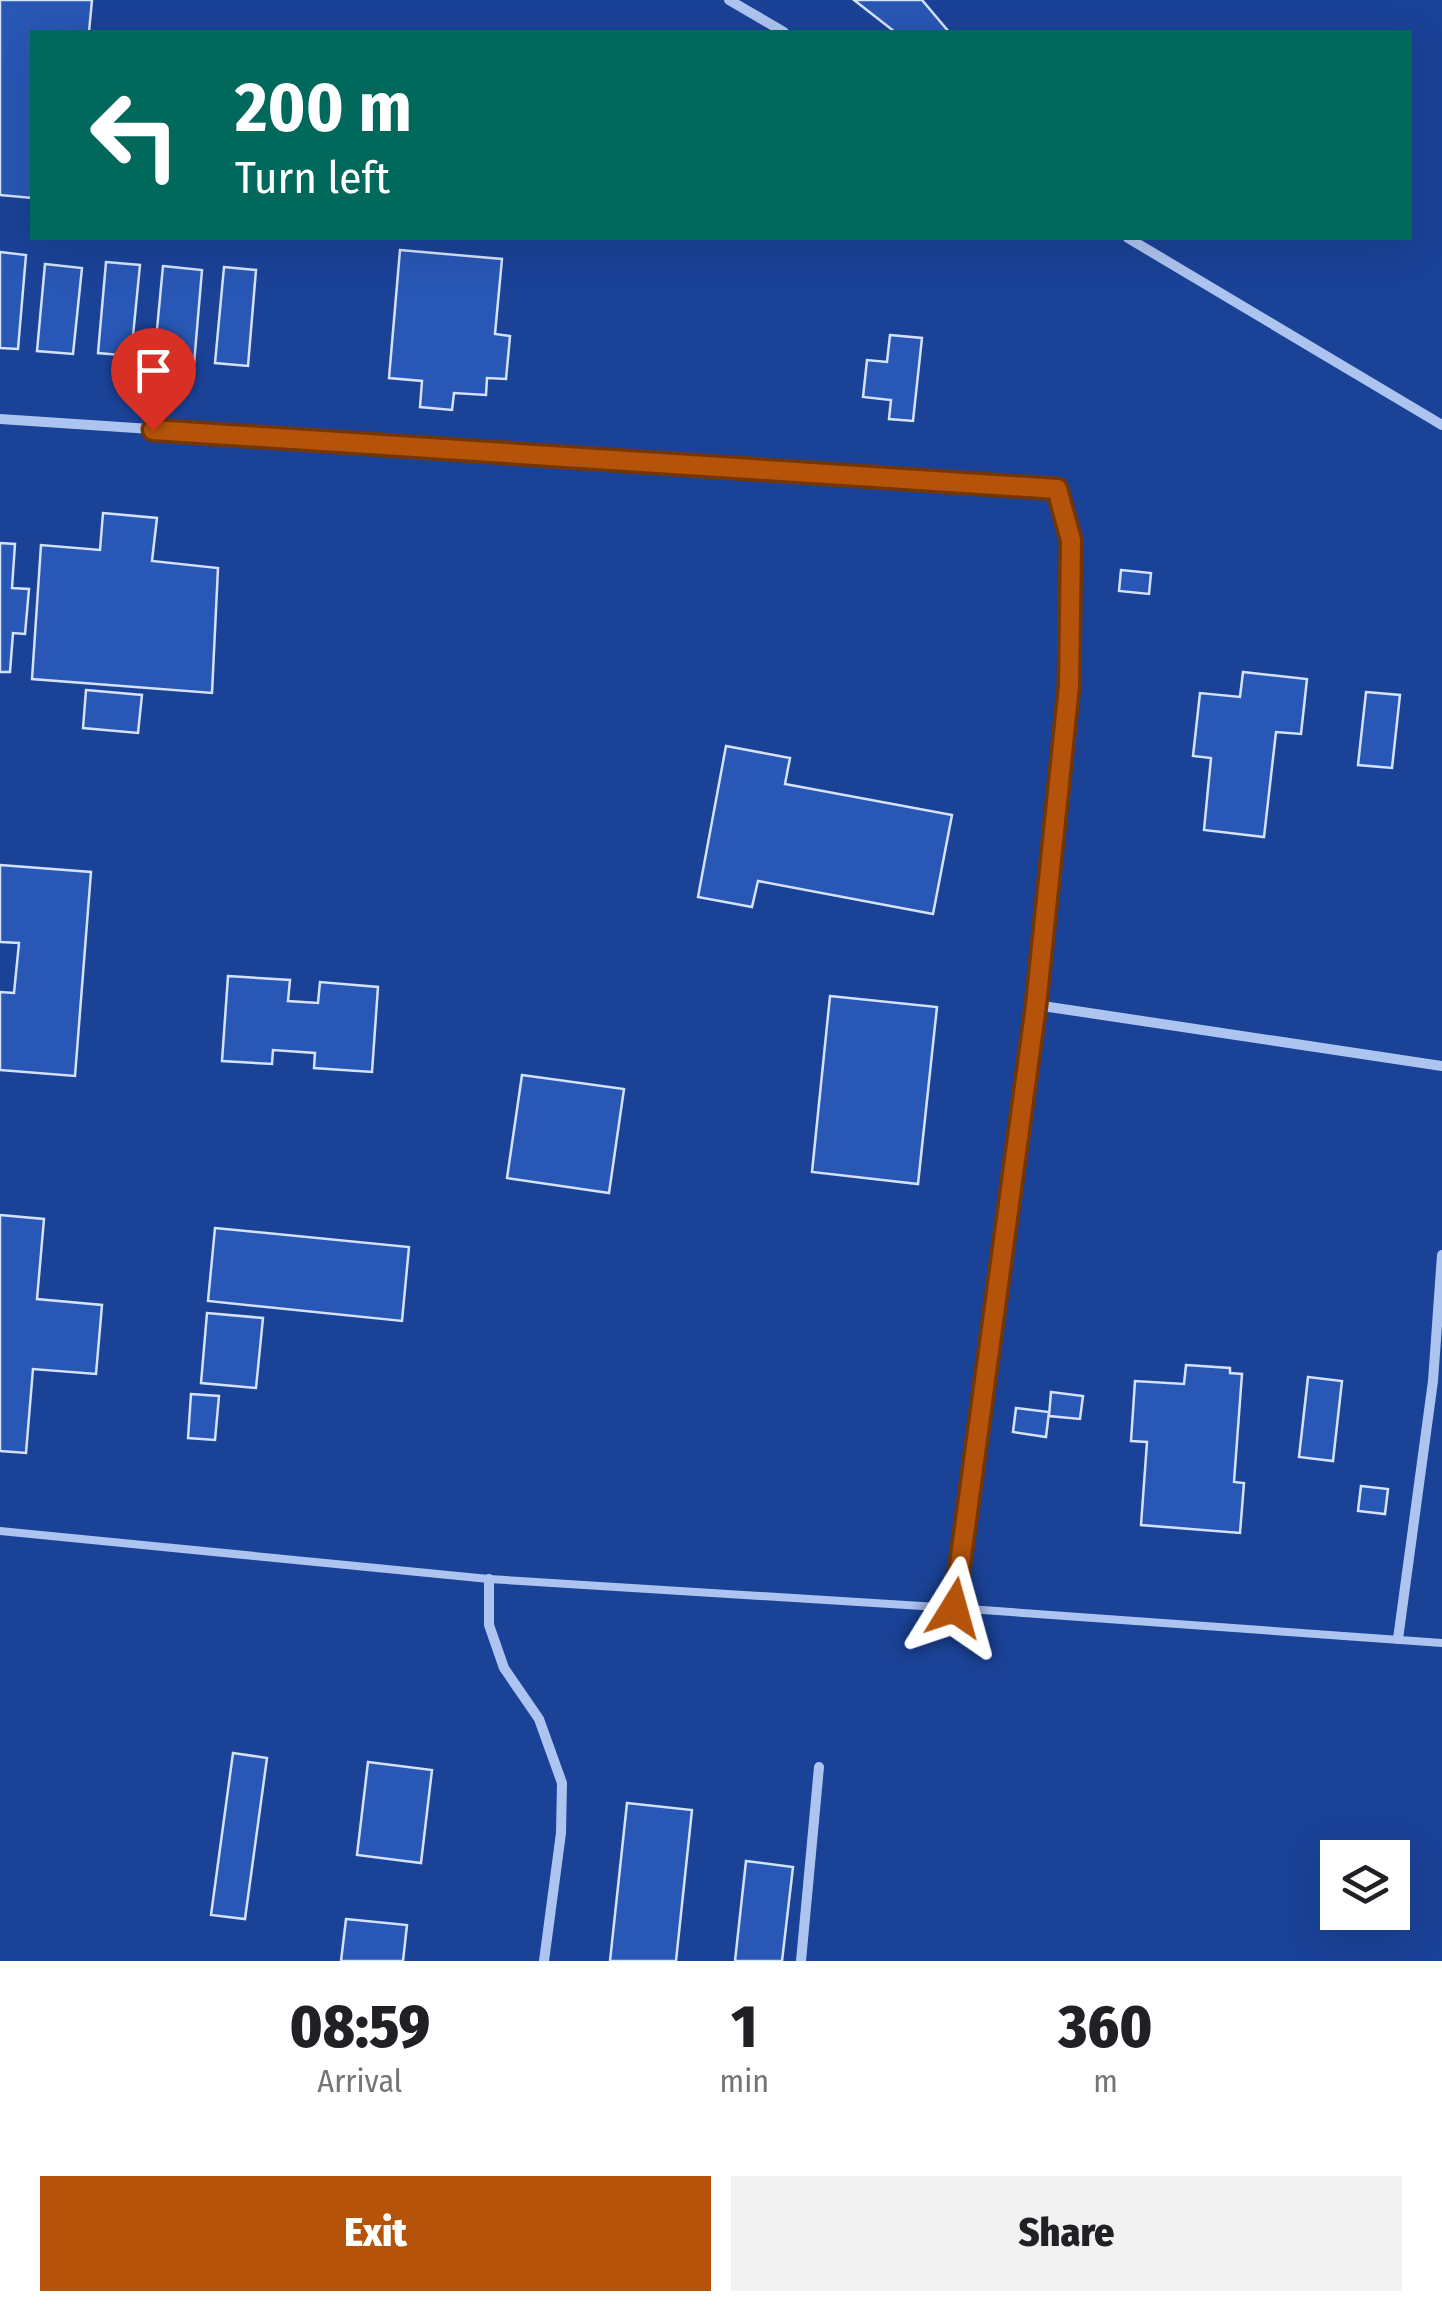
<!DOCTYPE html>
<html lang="en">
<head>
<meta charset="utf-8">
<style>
	body { margin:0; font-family:"Fira Sans Condensed",sans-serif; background:#f2f2f2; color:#202124; height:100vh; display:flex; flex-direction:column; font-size:38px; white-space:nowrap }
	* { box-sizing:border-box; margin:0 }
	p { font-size:32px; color:#757577 }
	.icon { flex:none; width:55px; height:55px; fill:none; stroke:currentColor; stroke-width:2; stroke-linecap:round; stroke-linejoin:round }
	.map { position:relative; height:1961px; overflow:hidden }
	.sheet { display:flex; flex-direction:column; background:#fff; flex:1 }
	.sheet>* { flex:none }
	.banner { position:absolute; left:30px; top:30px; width:1382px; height:210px; border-radius:0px; box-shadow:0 10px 40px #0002; background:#00695c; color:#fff; overflow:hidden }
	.fabs { position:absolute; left:1320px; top:1840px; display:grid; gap:20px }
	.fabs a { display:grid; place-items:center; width:90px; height:90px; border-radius:0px; background:#fff; box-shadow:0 10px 40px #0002; font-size:50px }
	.pin { position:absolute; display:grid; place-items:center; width:85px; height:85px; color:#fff; margin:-102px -42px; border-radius:50% 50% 50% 0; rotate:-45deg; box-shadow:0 0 10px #0007 }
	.pin .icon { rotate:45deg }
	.me { position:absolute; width:110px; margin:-55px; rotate:8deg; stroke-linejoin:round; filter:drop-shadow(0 0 8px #0008) }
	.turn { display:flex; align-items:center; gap:35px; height:210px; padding:0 40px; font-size:45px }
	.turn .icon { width:130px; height:130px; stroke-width:2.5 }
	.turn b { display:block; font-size:70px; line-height:85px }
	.eta { display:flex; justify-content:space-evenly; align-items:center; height:170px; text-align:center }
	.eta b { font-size:60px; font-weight:800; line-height:70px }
	.action { display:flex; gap:20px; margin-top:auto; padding:20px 40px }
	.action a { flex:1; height:115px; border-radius:0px; background:#b45309; color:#fff; font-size:40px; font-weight:800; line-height:115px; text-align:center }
	.action a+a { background:#f2f2f2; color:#202124 }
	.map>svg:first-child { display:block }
	.building { fill:#2957b5; stroke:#d5e2fb; stroke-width:2.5 }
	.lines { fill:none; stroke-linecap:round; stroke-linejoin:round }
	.service { stroke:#aec4f0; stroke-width:8 }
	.minor { stroke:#aec4f0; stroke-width:10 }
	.route-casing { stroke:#753606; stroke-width:25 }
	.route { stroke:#b45309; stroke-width:18 }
</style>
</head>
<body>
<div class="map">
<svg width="1442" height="1961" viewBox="0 0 1442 1961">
	<rect width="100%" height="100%" fill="#1a4297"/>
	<path class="building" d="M0,0H92L89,32H32V198L0,195Z
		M854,0H922L949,32H895Z
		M400,250L502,259L495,334L510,336L506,379L487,378L486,395L454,393L452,410L420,407L422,381L389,378Z
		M0,252L26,255L18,349L0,348Z
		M106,262L140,265L131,356L98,353Z
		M45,264L82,268L73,354L37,351Z
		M163,266L202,270L194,364L154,361Z
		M224,267L256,270L248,366L215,363Z
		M890,335L922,338L913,421L889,419L891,400L863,397L867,360L887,362Z
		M103,513L157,518L152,561L218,568L212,693L32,679L41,545L100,550Z
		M0,543L15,544L12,588L29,589L25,634L13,633L10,672H0Z
		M1121,570L1151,573L1149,594L1119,591Z
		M1243,672L1307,679L1301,734L1276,732L1264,837L1204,830L1211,758L1193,756L1200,693L1240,697Z
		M86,690L142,695L138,733L83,728Z
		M1366,692L1400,695L1392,768L1358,765Z
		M726,746L790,758L785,784L952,815L933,914L758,881L752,907L698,897Z
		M0,865L91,872L75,1076L0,1070V992L14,993L19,943L0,942Z
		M228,976L290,980L288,1001L318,1003L320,982L378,987L372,1072L314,1068L315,1053L273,1050L272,1064L222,1061Z
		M830,996L937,1007L918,1184L812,1172Z
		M522,1075L624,1089L609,1193L507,1178Z
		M0,1215L44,1219L37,1299L102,1305L96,1374L33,1369L26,1453L0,1451Z
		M215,1228L409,1247L402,1321L208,1301Z
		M207,1313L263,1318L256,1388L201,1383Z
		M1186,1365L1230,1368V1373L1242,1374L1234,1482L1244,1483L1240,1533L1141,1525L1147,1442L1131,1441L1135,1381L1184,1384Z
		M1308,1377L1342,1381L1333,1461L1299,1457Z
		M1051,1392L1083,1396L1080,1419L1049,1416Z
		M191,1394L219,1396L215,1440L188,1438Z
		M1016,1408L1049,1412L1046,1437L1013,1432Z
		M1361,1486L1388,1489L1385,1514L1358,1511Z
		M233,1753L267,1758L245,1919L211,1915Z
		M368,1762L432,1770L421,1863L357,1855Z
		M627,1803L692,1810L676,1961H610Z
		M746,1861L793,1867L782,1961H735Z
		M346,1919L407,1925L403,1961H341Z"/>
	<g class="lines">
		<path class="service" d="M0,1531L489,1579L954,1608L1442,1643"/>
		<path class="minor" d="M729,0L784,32
			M1128,238L1442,425
			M0,419L1057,489L1071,540L1069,686L1036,1005L954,1608
			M1036,1005L1442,1066
			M489,1579V1625L504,1668L539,1719L562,1783L561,1833L544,1961
			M1398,1639L1433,1381L1442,1255
			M801,1961L819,1767"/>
	</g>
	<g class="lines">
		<defs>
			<path id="route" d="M153,430L1057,489L1071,540L1069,686L1036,1005L954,1608"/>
		</defs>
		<use href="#route" class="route-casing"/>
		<use href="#route" class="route"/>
	</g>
</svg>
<div class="fabs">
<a><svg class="icon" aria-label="layers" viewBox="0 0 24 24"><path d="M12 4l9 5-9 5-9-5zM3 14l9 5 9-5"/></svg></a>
</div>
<div class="pin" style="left:153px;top:430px;background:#d93025"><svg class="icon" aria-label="arrive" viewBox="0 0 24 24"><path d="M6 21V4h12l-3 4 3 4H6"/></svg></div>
<svg class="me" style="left:954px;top:1608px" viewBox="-20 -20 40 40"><path d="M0-17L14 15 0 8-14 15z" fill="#b45309" stroke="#fff" stroke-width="4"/></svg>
<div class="banner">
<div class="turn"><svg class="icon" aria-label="left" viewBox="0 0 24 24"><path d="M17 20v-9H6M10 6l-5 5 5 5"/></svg><div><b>200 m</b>Turn left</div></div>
</div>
</div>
<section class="sheet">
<div class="eta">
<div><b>08:59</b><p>Arrival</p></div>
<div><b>1</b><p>min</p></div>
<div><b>360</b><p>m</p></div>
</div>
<div class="action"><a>Exit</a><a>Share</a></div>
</section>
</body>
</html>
